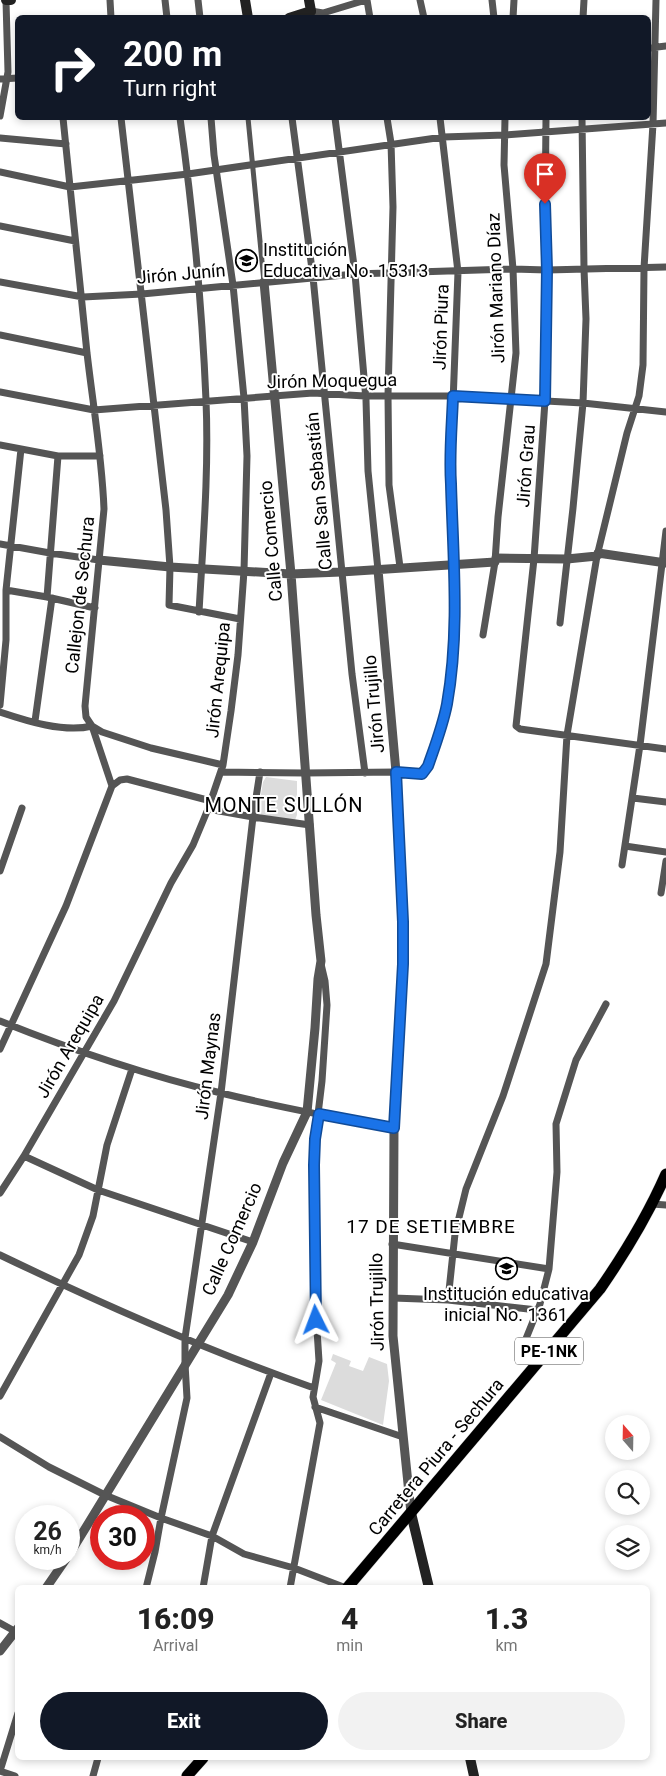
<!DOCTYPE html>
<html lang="en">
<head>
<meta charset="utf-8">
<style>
	body { margin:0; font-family:Roboto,sans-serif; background:#f2f2f2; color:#222; height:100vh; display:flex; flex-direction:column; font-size:19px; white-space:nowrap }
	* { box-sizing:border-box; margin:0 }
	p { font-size:16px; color:#767676 }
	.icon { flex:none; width:28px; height:28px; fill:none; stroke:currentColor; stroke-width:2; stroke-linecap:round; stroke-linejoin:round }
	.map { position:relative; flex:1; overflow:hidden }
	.details { position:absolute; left:15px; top:1585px; width:635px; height:175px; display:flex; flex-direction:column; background:#fff; border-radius:8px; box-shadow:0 2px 8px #0003 }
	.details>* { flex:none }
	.banner { position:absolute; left:15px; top:15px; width:636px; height:105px; border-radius:8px; box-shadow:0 2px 8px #0003; background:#111827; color:#fff; overflow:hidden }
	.needle { width:32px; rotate:340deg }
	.tools { position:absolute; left:605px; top:1415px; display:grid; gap:10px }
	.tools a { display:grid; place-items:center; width:45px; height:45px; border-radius:50%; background:#fff; box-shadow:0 2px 8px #0003; font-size:25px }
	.speed { position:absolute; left:15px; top:1505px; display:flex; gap:10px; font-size:25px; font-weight:700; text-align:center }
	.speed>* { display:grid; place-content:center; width:65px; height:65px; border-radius:50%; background:#fff; box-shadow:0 2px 8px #0003; line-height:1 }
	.speed small { font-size:12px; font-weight:400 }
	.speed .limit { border:8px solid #d22; background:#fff; color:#111 }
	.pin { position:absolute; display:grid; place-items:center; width:42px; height:42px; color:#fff; margin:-51px -21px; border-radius:50% 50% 50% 0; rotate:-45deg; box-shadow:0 0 5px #0007 }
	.pin .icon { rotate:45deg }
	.me { position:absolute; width:55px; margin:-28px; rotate:357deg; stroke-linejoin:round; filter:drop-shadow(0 0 4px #0008) }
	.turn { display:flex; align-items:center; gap:18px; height:105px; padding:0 25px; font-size:22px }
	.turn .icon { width:65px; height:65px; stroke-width:2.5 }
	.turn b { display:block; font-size:35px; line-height:42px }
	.eta { display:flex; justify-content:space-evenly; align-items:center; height:85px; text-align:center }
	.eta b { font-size:30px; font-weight:800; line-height:35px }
	.primary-button { display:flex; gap:10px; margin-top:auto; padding:10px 25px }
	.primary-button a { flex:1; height:58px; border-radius:30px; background:#111827; color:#fff; font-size:20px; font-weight:800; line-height:58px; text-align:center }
	.primary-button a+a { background:#f2f2f2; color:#222 }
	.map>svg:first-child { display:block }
	.green { fill:#dcdcdc }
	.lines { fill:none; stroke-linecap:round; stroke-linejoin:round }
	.primary-casing { stroke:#dbdbdb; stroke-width:12 }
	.pedestrian { stroke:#555; stroke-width:5 }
	.minor { stroke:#555; stroke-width:7 }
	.tertiary { stroke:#555; stroke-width:9 }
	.secondary { stroke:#222; stroke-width:10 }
	.primary { stroke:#000; stroke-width:11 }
	.route-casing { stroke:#114b97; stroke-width:12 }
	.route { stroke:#1a73e8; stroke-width:9 }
	.labels { text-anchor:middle; stroke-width:4; stroke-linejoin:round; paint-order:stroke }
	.shield { fill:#fff; stroke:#4c4c4c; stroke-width:1 }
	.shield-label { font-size:16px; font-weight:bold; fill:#000 }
	.poi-label { font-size:18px; fill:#000; stroke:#fff; text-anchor:start }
	.street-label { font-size:18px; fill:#000; stroke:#fff }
	.neighbourhood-label { font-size:19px; letter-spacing:1px; fill:#000; stroke:#fff }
	.quarter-label { font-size:20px; letter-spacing:1px; fill:#000; stroke:#fff }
</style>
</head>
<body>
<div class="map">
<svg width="666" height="1776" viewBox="0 0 666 1776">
	<rect width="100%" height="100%" fill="#fff"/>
	<path class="green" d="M266,777L297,781V815L295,820L263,816L258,812L263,782Z
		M333,1354L351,1361L349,1366L363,1371L369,1357L387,1364L389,1381L383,1425L321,1400L336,1363L331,1360Z"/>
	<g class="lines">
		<defs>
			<path id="primary" d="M347,1588L600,1289C625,1253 648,1215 666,1174
				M187,1776L203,1758"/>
		</defs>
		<use href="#primary" class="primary-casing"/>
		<path class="pedestrian" d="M248,118L264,282"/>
		<path class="minor" d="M110,0L111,18
			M165,0L167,18
			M198,0L200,18
			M367,0L370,18
			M420,0L424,18
			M492,0L494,18
			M311,11L323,13L366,0
			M513,18L514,0
			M583,18L584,0
			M649,48L666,46
			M0,79L18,78
			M0,116L8,72L6,1
			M121,118L166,510L170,567L169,605L240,619
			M180,118C193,211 202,306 206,400C209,471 203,541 199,612
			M292,118L313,277L352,674L365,773
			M335,118L355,274L366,400L368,471L378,570
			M387,118L391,143L393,207L388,395L389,485L400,567
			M546,118L545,223L547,270L545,401L534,559L516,726L520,729L666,749
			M0,138L66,144
			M0,172L70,187L188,174L443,137L505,135L666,123
			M0,226L75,241
			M0,282L83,297L142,294L355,274L513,269L547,270L666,267
			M0,335L87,353
			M0,392L94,410L313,393L365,396H453L583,403L666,412
			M0,445L58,456H100
			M0,544L50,553L99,560
			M6,590L47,597L95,608
			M47,597L58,456
			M560,623L573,508L583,403L586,319L584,269L582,118
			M483,635L495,562L498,517L516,353L513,269L504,165L505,118
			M0,705L6,640V590L21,449
			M0,712C27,721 64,733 92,726L102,732L151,748L223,765
			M35,721L52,598
			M221,772L305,773L396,772L422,773L428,766L436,744L446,705L451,669L455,600V564L450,481L458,272L440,118
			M112,786L120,780L127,779L211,801
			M633,798L666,802
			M208,809L253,817L310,825
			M625,846L666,852
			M622,865L640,745L666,531
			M0,871L22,808
			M661,893L666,861
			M0,1021C72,1050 146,1075 221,1093C278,1107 336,1118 394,1128
			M0,1049L66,906L112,786L92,726L86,717L85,706L104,509C102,457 93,405 87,353C79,275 71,196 63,118
			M24,1156L98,1190L253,1242
			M0,1193L24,1156L114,1001L171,883L193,845L208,809L223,765L231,711L238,655L244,571L247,456L244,398L233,285L214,155L211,118
			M652,1204L666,1205
			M392,1244L549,1269
			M0,1255C102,1304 207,1351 314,1388
			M393,1298L448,1300L537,1310
			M448,1300L455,1234L466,1189L503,1096L546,964L560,852L567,735L597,556L627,433L639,396L643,365L644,268L653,124L656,0
			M523,1346L540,1304L549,1269L557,1172L556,1124L576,1060L606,1004
			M0,1396L79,1255L93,1216L107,1145L132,1069
			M315,1407L403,1437
			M0,1437L49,1467L105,1495L161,1518L212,1536L244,1554L294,1568L346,1588
			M146,1588L155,1552L161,1518L187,1398L185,1364V1338L221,1093L253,817L260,772
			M203,1588L212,1536L271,1373
			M290,1588L320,1423L313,1397L319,1361L314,1283L315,1139L322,1081L327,1005L325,981L321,964
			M0,1623L18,1633
			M0,1771L18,1713
			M0,1771L15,1776
			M93,1776L98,1758"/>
		<path class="tertiary" d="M598,553L666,563
			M496,558L567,559L597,556
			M99,560L170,567L291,574L341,572L495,562
			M378,570L396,772L403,922V964L394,1128L393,1336L411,1513
			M69,1555L228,1295L253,1242L283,1163L307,1112L315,1028L318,979L321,961L316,915L291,574L264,282
			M46,1588L66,1559
			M0,1651L18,1628"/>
		<path class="secondary" d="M6,0H11
			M245,0L248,18
			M289,18L311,11L309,0
			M411,1513L429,1588
			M470,1758L474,1776"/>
		<use href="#primary" class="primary"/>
	</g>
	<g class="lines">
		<defs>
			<path id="route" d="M316,1320L314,1165L315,1139L319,1114L394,1128L403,964V922L396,772L422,774L428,766C435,746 443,725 447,704C460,631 453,557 451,484C449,455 452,425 453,396L545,401L547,270L545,204"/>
		</defs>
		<use href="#route" class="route-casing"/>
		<use href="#route" class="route"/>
	</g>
	<defs>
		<symbol id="school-ring" viewBox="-11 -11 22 22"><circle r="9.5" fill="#fff" stroke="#000" stroke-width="1.5"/><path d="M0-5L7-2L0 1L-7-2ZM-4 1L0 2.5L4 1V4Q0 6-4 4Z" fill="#000"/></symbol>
	</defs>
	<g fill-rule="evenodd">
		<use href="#school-ring" x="234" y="248" width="25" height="25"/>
		<use href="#school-ring" x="494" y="1256" width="25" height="25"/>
	</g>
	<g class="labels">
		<rect class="shield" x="515" y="1337.5" width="68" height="27" rx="4"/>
		<g class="shield-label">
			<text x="549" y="1357">PE-1NK</text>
		</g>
		<g class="poi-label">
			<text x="263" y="256">Institución<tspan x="263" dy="21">Educativa No. 15313</tspan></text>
			<text x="506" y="1300" text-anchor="middle">Institución educativa<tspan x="506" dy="21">inicial No. 1361</tspan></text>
		</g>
		<g class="street-label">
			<text transform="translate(181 274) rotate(-5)" y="6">Jirón Junín</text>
			<text transform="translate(496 288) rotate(-92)" y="6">Jirón Mariano Díaz</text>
			<text transform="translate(441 327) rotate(-88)" y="6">Jirón Piura</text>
			<text transform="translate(332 381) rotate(-1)" y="6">Jirón Moquegua</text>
			<text transform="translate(526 466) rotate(-86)" y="6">Jirón Grau</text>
			<text transform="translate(319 491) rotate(-95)" y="6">Calle San Sebastián</text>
			<text transform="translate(271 541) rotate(-95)" y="6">Calle Comercio</text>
			<text transform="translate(80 595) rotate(-84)" y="6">Callejon de Sechura</text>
			<text transform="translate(218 680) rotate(-84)" y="6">Jirón Arequipa</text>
			<text transform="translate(374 704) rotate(-95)" y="6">Jirón Trujillo</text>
			<text transform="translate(70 1046) rotate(-60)" y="6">Jirón Arequipa</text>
			<text transform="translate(208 1066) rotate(-83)" y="6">Jirón Maynas</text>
			<text transform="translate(232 1239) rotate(-66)" y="6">Calle Comercio</text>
			<text transform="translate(377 1302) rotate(-91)" y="6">Jirón Trujillo</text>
			<text transform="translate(436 1457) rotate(-50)" y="6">Carretera Piura - Sechura</text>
		</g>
		<g class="neighbourhood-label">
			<text x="431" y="1233">17 DE SETIEMBRE</text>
		</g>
		<g class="quarter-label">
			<text x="284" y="812">MONTE SULLÓN</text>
		</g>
	</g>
</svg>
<div class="tools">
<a><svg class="needle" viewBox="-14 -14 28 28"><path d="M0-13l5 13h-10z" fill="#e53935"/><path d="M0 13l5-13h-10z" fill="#767676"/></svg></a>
<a><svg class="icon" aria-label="search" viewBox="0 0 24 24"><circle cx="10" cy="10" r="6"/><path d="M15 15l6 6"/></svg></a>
<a><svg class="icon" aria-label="layers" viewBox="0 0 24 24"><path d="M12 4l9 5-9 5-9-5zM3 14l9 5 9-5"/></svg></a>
</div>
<div class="speed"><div>26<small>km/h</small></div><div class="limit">30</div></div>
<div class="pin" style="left:545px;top:204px;background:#d93025"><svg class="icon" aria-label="arrive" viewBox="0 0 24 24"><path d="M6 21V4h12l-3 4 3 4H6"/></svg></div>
<svg class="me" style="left:316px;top:1320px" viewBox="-20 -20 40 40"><path d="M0-17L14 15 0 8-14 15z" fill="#1a73e8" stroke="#fff" stroke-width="4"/></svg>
<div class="banner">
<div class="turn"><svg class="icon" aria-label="right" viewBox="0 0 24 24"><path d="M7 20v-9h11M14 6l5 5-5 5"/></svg><div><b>200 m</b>Turn right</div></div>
</div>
<section class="details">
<div class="eta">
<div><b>16:09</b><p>Arrival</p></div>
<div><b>4</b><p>min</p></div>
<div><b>1.3</b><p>km</p></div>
</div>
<div class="primary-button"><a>Exit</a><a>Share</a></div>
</section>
</div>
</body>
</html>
